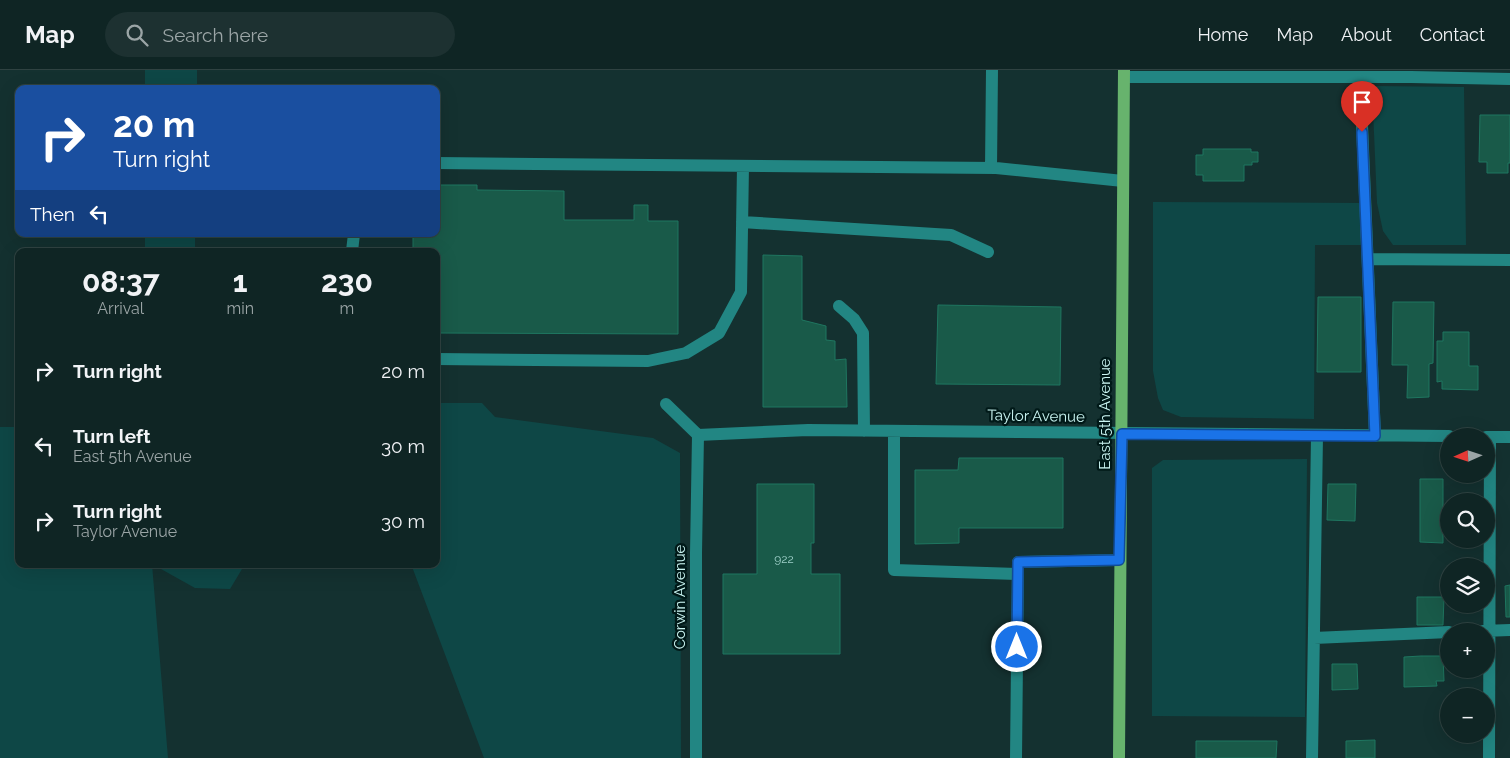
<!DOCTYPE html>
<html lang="en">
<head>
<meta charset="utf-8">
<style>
	body { margin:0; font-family:Raleway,sans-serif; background:#1d3131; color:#f1f3f6; height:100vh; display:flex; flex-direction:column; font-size:19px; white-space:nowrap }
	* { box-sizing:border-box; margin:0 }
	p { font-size:16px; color:#9ba5a6 }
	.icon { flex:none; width:28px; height:28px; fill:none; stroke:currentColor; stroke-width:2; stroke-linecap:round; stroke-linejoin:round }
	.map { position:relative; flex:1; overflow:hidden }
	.drawer { position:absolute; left:15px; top:178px; width:425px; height:320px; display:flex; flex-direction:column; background:#0f2524; border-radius:10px; box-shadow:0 5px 20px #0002,0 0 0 1px #2f4241 }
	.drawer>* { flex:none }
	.guide { position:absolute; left:15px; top:15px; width:425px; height:152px; border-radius:10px; box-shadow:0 5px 20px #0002,0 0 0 1px #2f4241; background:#1a4fa0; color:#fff; overflow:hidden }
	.needle { width:32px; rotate:267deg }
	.controls { position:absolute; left:1440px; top:358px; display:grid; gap:10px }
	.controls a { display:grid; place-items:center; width:55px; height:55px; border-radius:50%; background:#0f2524; box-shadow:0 5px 20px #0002,0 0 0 1px #2f4241; font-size:25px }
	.pin { position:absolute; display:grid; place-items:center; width:42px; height:42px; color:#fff; margin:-51px -21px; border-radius:50% 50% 50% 0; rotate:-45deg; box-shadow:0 0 5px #0007 }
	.pin .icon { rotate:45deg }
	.me { position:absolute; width:55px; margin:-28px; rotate:0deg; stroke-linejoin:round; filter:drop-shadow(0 0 4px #0008) }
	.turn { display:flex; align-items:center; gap:18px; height:105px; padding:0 15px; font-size:22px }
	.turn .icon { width:65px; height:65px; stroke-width:2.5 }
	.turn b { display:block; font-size:35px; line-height:42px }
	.then { display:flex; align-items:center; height:48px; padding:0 15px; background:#0003; gap:10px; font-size:19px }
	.eta { display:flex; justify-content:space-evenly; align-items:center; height:85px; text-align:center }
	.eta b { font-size:30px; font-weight:700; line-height:35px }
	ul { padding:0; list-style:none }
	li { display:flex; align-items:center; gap:15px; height:75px; padding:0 15px }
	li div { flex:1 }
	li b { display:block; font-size:19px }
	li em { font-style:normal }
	header { display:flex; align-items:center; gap:30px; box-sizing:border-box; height:70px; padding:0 25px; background:#0f2524; border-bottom:1px solid #2f4241 }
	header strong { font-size:24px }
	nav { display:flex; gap:28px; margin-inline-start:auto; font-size:18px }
	.search { width:350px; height:45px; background:#1d3131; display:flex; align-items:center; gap:12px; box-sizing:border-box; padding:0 18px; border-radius:28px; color:#9ba5a6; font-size:19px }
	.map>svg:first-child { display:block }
	.green { fill:#0e4746 }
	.building { fill:#195a49; stroke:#1f7660 }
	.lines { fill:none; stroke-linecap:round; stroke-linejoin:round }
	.minor { stroke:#228683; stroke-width:12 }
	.major { stroke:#67b36d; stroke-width:12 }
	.route-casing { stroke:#114b97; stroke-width:12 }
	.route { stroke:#1a73e8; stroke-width:9 }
	.labels { text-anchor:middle; stroke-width:4.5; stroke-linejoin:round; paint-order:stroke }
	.number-label { font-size:12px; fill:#9ecfc8 }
	.street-label { font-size:15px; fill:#cbf6f3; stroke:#001918 }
</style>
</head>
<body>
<header>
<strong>Map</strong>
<div class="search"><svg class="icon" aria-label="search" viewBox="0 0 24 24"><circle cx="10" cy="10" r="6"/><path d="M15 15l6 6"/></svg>Search here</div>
<nav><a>Home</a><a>Map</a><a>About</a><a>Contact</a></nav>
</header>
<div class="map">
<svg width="1510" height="688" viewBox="0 0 1510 688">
	<rect width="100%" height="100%" fill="#143130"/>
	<path class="green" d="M145,0H197V19H145Z
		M1372,16L1464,17L1466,175H1393L1383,161L1377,133Z
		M1153,132L1361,133V175H1315L1314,349L1181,347L1163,340L1158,328L1153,301Z
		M145,164H195V181H145Z
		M436,333H482L495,347L653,368L680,383L681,688H484L411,494H436Z
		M0,357H19V494H242V499L230,519L195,518L152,494L168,688H0Z
		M1307,389L1305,647L1152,646V398L1163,390Z"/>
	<path class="building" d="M1480,45H1510V93H1508V103H1487V92H1479Z
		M1203,79H1251V82H1258V92H1252V95H1244V111H1203V105H1196V85H1203Z
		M436,115H477V120L564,121V150H634V135H648V151H678V264L436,263V181H413V164H399H436Z
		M763,185L802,186V250L826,256V270L835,271V290L846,289L847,337H763Z
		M1318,227H1361V302H1317Z
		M1393,232H1434L1433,293L1429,294V327L1407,328L1408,295H1392Z
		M938,235L1061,237L1060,315L936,314Z
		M1443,262H1469V296H1478V320L1442,319V311L1437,312V271H1443Z
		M959,388H1063V458H959V473L915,474V400H958Z
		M1420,409H1443V473L1420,472Z
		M757,414H814V473H811V504H840V584H723V504H757Z
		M1328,414H1356L1355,451L1327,450Z
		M1510,515V547H1506L1505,516Z
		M1417,527H1444L1443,555H1417Z
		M1421,586H1443L1444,611H1436L1437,616L1404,617V587Z
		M1332,594H1357L1358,619L1332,620Z
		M1375,670V688H1346V671Z
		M1196,671H1277L1276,688H1196Z"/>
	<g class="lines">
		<path class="minor" d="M1124,7H1411L1510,9
			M1360,7L1375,366
			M436,93L996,98L1123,111
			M991,98L992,0
			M742,152L951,165L988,182
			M352,181L354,164
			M1369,189L1510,190
			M839,236L854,249L863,263L864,361
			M436,289L648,291L686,283L719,263L741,222L743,96
			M666,334L698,365L808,360L1449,366
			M894,361V500L1017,504
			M1486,367H1510
			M1483,561L1510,560
			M1314,568L1449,562
			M696,688V483L698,365
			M1016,688L1018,492L1119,490
			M1312,688L1317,366
			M1489,688L1490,367"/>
		<path class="major" d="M1119,688L1124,0"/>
	</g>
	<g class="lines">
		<defs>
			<path id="route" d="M1017,577L1018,492L1119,490L1122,364L1375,366L1362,62"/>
		</defs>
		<use href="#route" class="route-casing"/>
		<use href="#route" class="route"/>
	</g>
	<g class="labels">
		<g class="number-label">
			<text x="784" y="493">922</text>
		</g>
		<g class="street-label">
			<text transform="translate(1105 344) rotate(-90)" y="5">East 5th Avenue</text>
			<text transform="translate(1036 346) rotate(1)" y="5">Taylor Avenue</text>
			<text transform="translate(680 527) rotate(-90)" y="5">Corwin Avenue</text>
		</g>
	</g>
</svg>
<div class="controls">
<a><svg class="needle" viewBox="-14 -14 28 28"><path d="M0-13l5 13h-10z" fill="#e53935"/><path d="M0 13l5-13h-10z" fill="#9ba5a6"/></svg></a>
<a><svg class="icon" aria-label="search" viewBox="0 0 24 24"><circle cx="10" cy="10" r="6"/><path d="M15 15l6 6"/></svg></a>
<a><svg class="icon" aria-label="layers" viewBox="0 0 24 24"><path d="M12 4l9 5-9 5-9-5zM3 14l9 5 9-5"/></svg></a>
<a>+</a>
<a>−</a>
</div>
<div class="pin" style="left:1362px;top:62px;background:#d93025"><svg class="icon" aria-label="arrive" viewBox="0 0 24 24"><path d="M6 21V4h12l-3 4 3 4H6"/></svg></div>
<svg class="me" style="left:1017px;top:577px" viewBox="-20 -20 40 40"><circle r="17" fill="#1a73e8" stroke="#fff" stroke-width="3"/><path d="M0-11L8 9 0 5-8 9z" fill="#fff"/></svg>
<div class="guide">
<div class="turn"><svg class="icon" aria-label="right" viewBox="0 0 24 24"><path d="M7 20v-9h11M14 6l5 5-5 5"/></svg><div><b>20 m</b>Turn right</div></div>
<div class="then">Then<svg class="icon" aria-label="left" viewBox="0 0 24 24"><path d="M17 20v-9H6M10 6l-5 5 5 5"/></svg></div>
</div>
<section class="drawer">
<div class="eta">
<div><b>08:37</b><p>Arrival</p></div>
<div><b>1</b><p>min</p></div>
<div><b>230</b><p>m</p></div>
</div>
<ul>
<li><svg class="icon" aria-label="right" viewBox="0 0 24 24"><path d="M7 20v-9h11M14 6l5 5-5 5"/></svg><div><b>Turn right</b></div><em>20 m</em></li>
<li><svg class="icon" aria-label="left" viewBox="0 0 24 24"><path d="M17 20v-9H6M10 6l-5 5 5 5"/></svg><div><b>Turn left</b><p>East 5th Avenue</p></div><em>30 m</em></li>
<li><svg class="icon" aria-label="right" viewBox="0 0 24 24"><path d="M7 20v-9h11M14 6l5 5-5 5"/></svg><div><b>Turn right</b><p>Taylor Avenue</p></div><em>30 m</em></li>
</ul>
</section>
</div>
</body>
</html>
